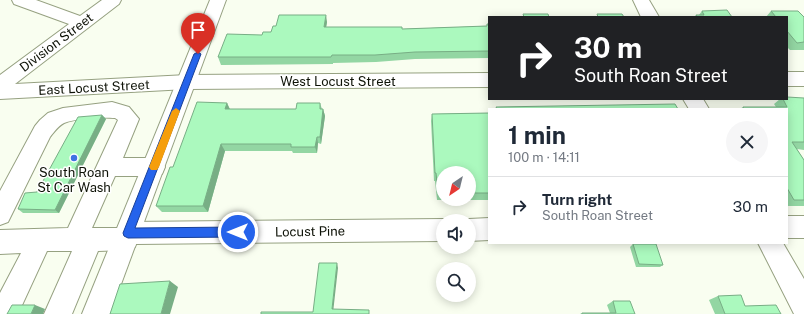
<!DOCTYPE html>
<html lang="en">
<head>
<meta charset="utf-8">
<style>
	body { margin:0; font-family:"Public Sans",sans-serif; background:#f6f6f7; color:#1f2937; height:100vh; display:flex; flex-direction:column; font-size:15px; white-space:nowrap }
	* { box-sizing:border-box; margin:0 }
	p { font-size:13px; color:#747a83 }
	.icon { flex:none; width:22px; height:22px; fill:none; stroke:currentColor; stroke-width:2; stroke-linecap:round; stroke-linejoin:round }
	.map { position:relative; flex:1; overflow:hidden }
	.details { position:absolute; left:488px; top:108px; width:300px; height:136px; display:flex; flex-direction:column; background:#fff; border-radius:0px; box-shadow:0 2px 10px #0003 }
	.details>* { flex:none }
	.banner { position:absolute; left:488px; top:16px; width:300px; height:84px; border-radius:0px; box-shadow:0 2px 10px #0003; background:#202124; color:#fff; overflow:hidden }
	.needle { width:26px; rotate:215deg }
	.buttons { position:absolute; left:436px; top:166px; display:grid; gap:8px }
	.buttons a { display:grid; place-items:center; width:40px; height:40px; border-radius:50%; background:#fff; box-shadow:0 2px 10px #0003; font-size:20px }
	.pin { position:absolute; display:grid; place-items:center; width:34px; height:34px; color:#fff; margin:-41px -17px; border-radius:50% 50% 50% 0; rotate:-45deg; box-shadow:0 0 4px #0007 }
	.pin .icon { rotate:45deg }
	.me { position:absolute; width:44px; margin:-22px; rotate:270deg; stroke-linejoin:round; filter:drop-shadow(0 0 3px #0008) }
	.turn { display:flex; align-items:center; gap:14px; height:84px; padding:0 20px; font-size:18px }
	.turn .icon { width:52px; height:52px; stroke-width:2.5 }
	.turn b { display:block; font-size:28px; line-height:34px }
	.round { display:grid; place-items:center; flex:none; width:42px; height:42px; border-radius:21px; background:#f6f6f7 }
	.headline { display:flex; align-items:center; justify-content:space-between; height:68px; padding:0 20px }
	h1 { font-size:24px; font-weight:700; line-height:30px }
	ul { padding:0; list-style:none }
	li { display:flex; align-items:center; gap:12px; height:60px; padding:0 20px; border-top:1px solid #e0e1e3 }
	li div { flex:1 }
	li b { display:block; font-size:15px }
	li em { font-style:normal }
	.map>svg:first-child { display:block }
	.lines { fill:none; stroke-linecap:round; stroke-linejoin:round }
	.minor-casing { stroke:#96a181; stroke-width:2 }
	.major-casing { stroke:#96a181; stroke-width:2 }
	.minor { fill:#fff; fill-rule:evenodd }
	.major { fill:#fff; fill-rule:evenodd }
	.wall { fill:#93d6a3; fill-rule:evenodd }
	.shaded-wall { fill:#78ae85 }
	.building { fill:#abf9be; stroke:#78ae85 }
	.route { fill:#2563eb; stroke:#184099 }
	.slow { fill:#f59e0b }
	.poi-dot { fill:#3e72e2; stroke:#fff; stroke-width:1.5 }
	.labels { text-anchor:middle; stroke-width:3; stroke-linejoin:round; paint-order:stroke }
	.street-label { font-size:13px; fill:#0e1207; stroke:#fff }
	.poi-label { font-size:13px; fill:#0e1207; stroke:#fff }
</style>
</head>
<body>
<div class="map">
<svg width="804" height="314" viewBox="0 0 804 314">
	<rect width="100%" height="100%" fill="#f9fef0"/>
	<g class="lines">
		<defs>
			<path id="minor" d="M12,0H36L80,16L102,0H121L119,4L15,84L187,75L489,73V87L187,89L0,99V75L69,24L14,4Z
				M633,0H649L659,17H641Z
				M787,72H804V86H787Z
				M683,99H703L709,109H689Z
				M112,102L129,107L139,119L123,158H154L162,160L165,167L162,174L154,176H115L92,228H118L119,225L128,222L443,219L449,221H443V241L136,244L135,247L126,250L98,251L72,314H44L72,251H47L18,314H0V293L21,253L0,254V230L68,228L118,120L115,118C101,117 76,118 64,123C58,126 54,132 50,137L8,222L0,225V191L35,126L40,120L48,113L63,108Z
				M787,216H804V238H787Z
				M489,218V240L469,241V221H463L469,219Z
				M758,243H783L804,279V314H794Z"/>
			<path id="major" d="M210,0H226L110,314H82Z"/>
		</defs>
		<use href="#minor" class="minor-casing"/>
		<use href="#major" class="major-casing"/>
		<use href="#minor" class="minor"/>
		<use href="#major" class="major"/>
	</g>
	<path class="wall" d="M702,11L732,17H695L696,15H699Z
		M771,11L804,17V50H790L787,47V17H766Z
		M327,22L326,27L402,29L487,26V24H489V58L415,59L376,62L333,63V64L221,65L218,57L262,35L271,32Z
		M804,98V150L797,149L804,160V206H787V109H740L743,107H776L774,104L780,99Z
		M227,103L230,109H296L320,103L322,109H323L325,116L321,144L318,143L317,153H293L292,151H225L208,212H162L156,206L173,167Z
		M489,113V200H437L435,181H434L431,121L432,114ZM443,173H469V199H443Z
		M102,115L106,119L59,213H23L18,209L37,192Z
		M633,244L663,265L660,267H636L630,247Z
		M718,296L745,306L781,314H715L709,300Z
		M613,301L635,314H580L582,313H610L607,305Z"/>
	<path class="shaded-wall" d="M326,15L327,22L325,34L324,27Z
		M227,103L230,110L225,109Z
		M323,109L325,116L321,144L320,137Z
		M102,115L106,119L59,213L55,210Z
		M317,137L318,143L317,153L315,147Z
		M221,144L225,151L208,212L203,206Z
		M337,263L338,268L333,313L332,309Z
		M170,281L178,287L170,314H161Z
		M35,305L45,309L43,314H31Z"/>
	<path class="building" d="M727,10L732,17H697L696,15H704L702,11Z
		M771,11H798L804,17V42L797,43L787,31V17H776Z
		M523,14H548L549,17H524Z
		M597,14H622L624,17H598Z
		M279,15H326L324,27H402V29L487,26V24H489V51L415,52L375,55H332L331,57H218L227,34L262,35L263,32H271L273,26H276Z
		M787,97L804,98V142H792L804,160V200H794L787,188V109H744L743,107H787L783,99H787Z
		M197,102L227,103L225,109H296L297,103H320V109H323L320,137H317L315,147H291V144H221L203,206H156L170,167H173Z
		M675,104L678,109H497L496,107Z
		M489,113V193H469V173H443V193H438L436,173H435L432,114Z
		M102,115L55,210L18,209L25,193L37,192L78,117Z
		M633,244H656L663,265L639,264Z
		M319,263H337L332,309L369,310V314H261V312H313Z
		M170,281L161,314H110L120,284Z
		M741,295L745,306L776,305L781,314H725L718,296Z
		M613,301H630L635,314H582V313H616Z
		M12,305H35L31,314H7Z"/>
	<path class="route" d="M198,52L201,54L135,228L238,227L242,229L243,232L242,235L238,237L128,238L124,236L123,233L194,54Z"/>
	<path class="slow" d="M176,108L180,111L159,167L157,170H151L149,167L172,111Z"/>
	<circle class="poi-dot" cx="74" cy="158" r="4"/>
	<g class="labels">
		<g class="street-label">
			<text transform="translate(56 42) rotate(-37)" y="5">Division Street</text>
			<text x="338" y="86">West Locust Street</text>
			<text transform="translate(94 87) rotate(-3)" y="5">East Locust Street</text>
			<text transform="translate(310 231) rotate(-1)" y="5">Locust Pine</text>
		</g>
		<g class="poi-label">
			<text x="74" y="177">South Roan<tspan x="74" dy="15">St Car Wash</tspan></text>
		</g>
	</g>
</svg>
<div class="buttons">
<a><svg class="needle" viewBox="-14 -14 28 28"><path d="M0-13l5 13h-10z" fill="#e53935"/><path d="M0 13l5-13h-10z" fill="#747a83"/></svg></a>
<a><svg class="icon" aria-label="sound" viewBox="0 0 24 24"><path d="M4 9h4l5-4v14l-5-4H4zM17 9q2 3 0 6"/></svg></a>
<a><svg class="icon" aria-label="search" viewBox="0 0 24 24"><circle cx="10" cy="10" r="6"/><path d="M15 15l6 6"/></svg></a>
</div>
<div class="pin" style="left:198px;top:54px;background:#d93025"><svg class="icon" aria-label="arrive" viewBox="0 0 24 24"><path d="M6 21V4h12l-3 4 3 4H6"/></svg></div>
<svg class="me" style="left:238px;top:232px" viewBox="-20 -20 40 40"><circle r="17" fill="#2563eb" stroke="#fff" stroke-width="3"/><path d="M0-11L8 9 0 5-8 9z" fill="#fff"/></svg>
<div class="banner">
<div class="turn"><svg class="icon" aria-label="right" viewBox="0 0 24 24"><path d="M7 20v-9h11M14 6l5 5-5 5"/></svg><div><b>30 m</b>South Roan Street</div></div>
</div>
<section class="details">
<div class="headline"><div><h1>1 min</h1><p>100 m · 14:11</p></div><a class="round"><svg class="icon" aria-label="close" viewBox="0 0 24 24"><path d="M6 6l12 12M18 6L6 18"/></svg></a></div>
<ul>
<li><svg class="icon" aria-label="right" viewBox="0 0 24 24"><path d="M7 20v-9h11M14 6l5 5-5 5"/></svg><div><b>Turn right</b><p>South Roan Street</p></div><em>30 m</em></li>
</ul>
</section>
</div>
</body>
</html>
